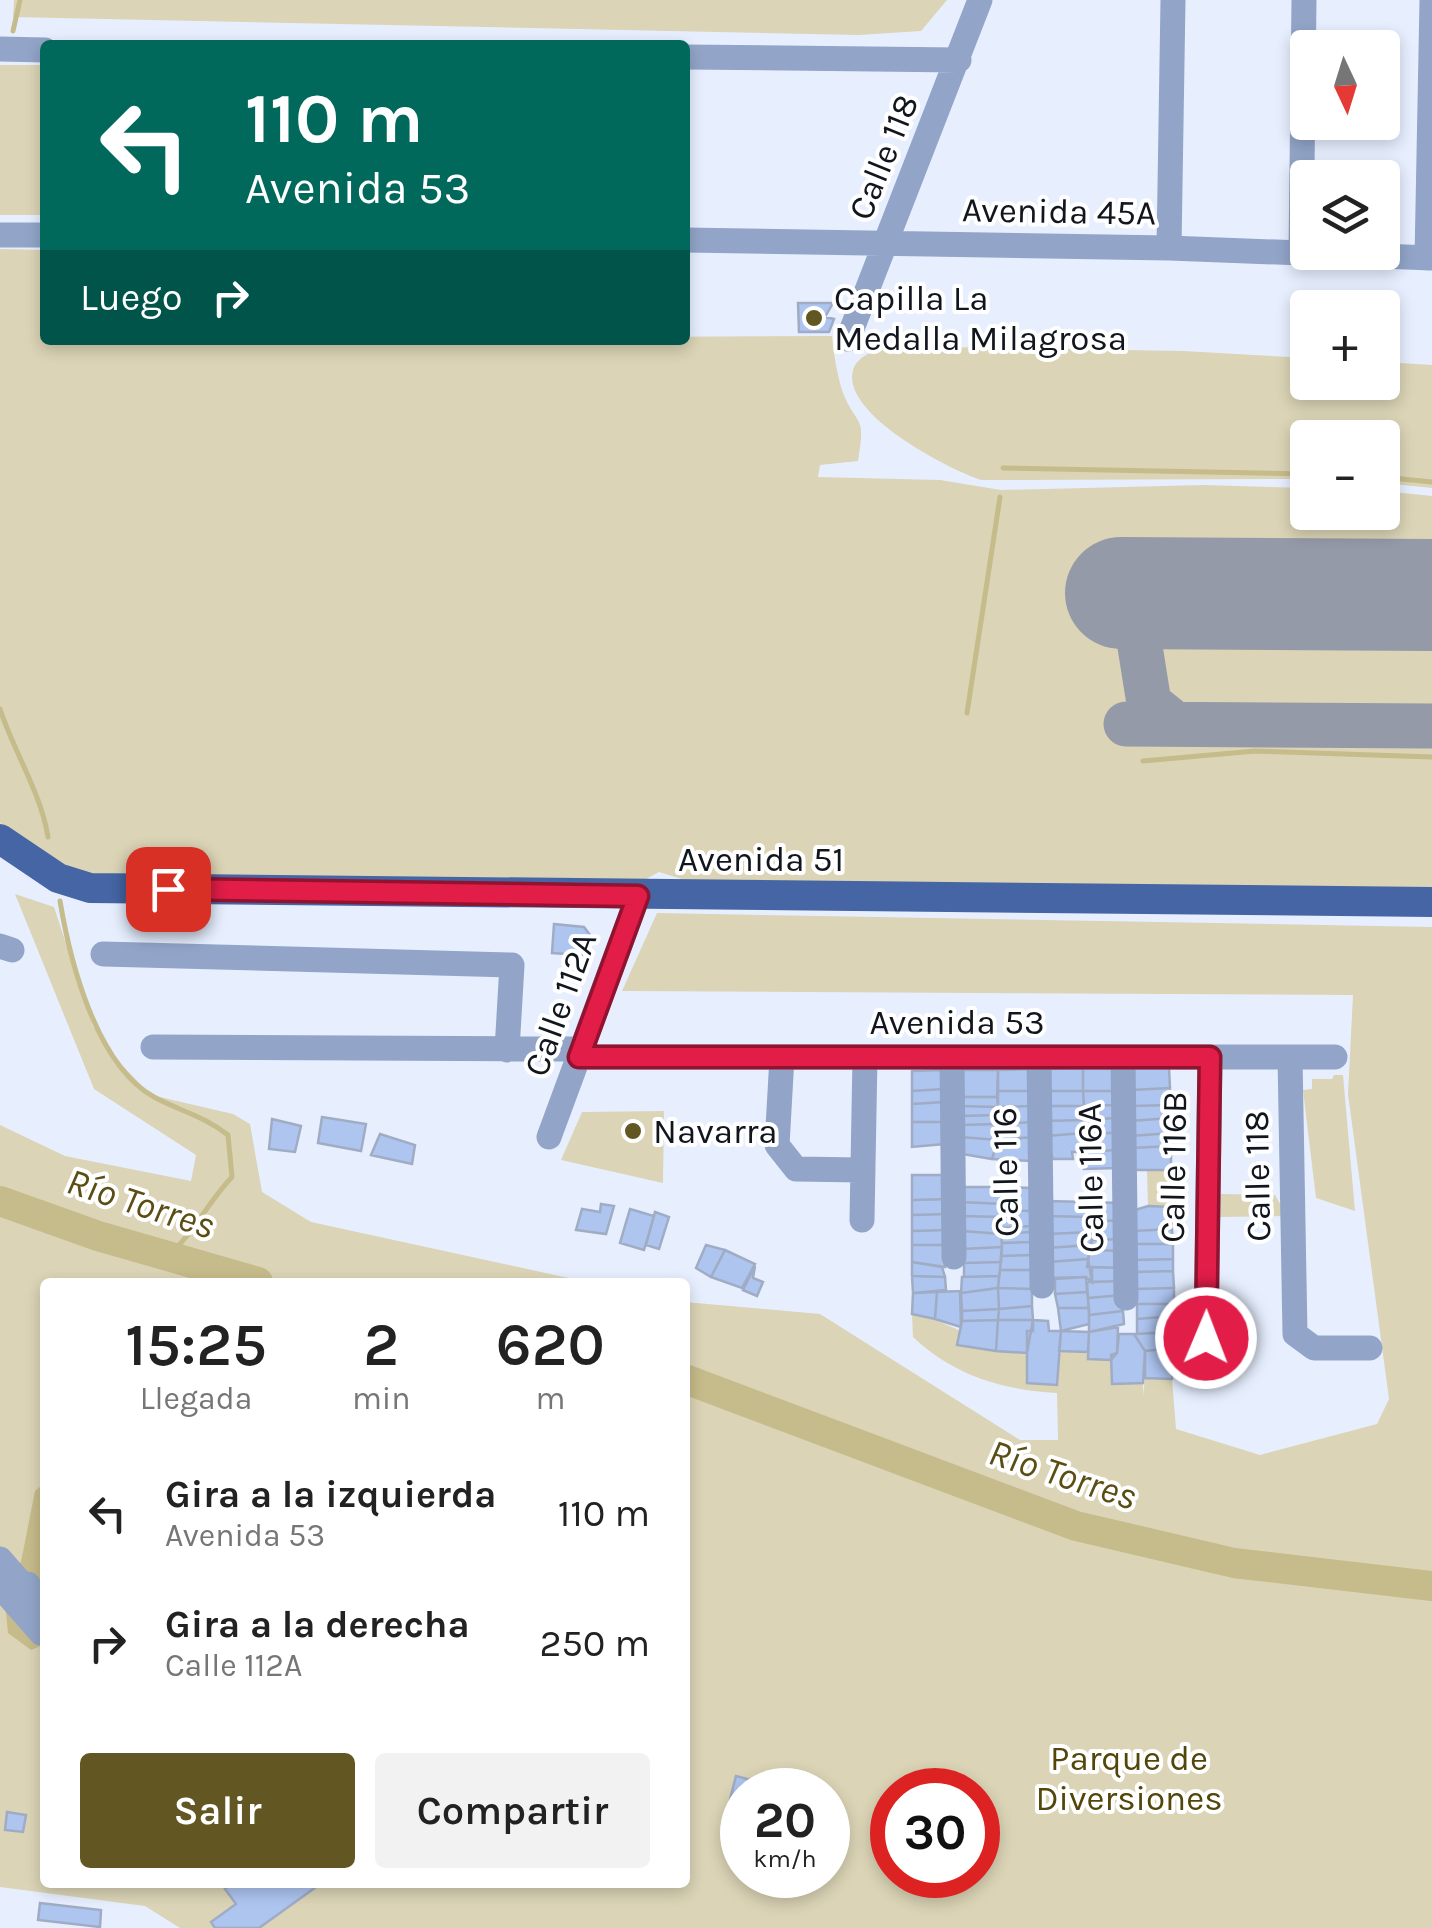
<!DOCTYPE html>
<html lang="es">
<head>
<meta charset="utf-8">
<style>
	body { margin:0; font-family:Karla,sans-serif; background:#f2f2f2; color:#222; height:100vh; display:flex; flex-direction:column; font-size:38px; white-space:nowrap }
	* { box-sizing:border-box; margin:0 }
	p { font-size:32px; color:#767676 }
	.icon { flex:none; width:55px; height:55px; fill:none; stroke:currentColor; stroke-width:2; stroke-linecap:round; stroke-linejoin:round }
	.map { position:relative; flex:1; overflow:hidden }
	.panel { position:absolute; left:40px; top:1278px; width:650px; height:610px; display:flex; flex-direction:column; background:#fff; border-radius:10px; box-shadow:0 5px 15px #0003 }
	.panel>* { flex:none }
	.banner { position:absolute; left:40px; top:40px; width:650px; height:305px; border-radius:10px; box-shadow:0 5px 15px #0003; background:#00695c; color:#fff; overflow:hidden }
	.needle { width:65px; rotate:176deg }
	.controls { position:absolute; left:1290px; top:30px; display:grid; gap:20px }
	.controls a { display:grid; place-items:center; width:110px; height:110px; border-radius:10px; background:#fff; box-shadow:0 5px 15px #0003; font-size:50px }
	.speed { position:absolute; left:720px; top:1768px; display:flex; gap:20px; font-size:50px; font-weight:700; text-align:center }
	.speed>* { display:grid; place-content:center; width:130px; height:130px; border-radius:50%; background:#fff; box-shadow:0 5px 15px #0003; line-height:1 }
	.speed small { font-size:25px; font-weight:400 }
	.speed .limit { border:15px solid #d22; background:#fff; color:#111 }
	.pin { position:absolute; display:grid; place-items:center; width:85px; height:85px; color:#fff; margin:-42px; border-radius:20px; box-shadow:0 5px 15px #0006 }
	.me { position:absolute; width:110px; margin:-55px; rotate:1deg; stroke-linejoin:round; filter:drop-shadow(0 0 8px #0008) }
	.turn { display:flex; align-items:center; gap:35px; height:210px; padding:0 40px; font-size:45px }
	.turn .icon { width:130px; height:130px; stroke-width:2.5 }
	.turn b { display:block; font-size:70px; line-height:85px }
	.then { display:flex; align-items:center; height:95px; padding:0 40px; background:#0003; gap:20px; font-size:38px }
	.eta { display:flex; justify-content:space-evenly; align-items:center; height:170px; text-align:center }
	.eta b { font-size:60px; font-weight:600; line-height:70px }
	.cta { display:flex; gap:20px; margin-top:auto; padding:20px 40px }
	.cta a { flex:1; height:115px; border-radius:10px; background:#625623; color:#fff; font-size:40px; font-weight:600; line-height:115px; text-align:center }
	.cta a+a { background:#f2f2f2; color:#222 }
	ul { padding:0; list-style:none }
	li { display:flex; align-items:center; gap:30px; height:130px; padding:0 40px }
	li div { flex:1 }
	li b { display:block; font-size:38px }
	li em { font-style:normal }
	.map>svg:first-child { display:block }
	.green { fill:#dbd4b6; fill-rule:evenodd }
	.water { fill:#c6bb8a }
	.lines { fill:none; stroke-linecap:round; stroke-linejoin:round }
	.stream { stroke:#c6bb8a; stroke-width:5 }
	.river { stroke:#c6bb8a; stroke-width:30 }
	.taxiway { stroke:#949aa7; stroke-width:45 }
	.runway { stroke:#949aa7; stroke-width:112 }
	.building { fill:#aec5f0; stroke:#9facc4; stroke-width:2.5 }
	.minor { stroke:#92a5c8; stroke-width:25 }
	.major { stroke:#4565a4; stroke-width:30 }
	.route-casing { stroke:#92132f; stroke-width:25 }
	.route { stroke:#e11d48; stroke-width:18 }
	.poi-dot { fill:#625623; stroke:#fff; stroke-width:4 }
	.labels { text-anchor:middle; stroke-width:8; stroke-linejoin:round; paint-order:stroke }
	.street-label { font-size:35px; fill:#11161e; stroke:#fff }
	.poi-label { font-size:35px; fill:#11161e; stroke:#fff; text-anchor:start }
	.park-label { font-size:35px; fill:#53460a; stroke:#fff }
	.water-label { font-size:38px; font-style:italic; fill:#5b4e15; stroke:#fff }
</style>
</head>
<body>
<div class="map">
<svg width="1432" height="1928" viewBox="0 0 1432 1928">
	<rect width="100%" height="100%" fill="#e7efff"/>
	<path class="green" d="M14,0H947L921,31L859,35L13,17Z
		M0,65H45V215H0Z
		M0,249L45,250V340L832,336C834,355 837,375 843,393C858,429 866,413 858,461L820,465L818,477L940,480L1001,490L1203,485L1307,488L1308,512H1382L1383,491L1432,496V557L1113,555L1114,613L1139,709L1119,708V736L1432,740V888L691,882L659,872L639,883L152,882L70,872L0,823Z
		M883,346L1183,351L1307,358L1308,382H1382L1383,362L1432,365V488L1383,483L1382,438H1308L1307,479L981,480C948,469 841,414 853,370C857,357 872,352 883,346Z
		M1153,627L1432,630V711L1190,709L1160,688L1150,645Z
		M15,894L54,907L93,1026L115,1058L151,1095L233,1114L250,1124L262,1192L311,1222L587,1282H45V1882H685V1302L820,1314L1020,1440H1058L1057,1393C1002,1390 953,1375 913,1337L912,1314C958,1323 982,1349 1027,1353V1383L1057,1384L1059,1351L1088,1352L1089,1359L1111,1360L1112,1384L1143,1383V1396L1145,1378L1172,1379L1176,1429L1260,1455L1377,1424L1389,1399L1348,1094L1353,995L622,991L657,913L1432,927V1928H180L145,1906L0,1887V1125L65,1156L191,1181L196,1155L94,1089ZM742,1790H828V1875H742ZM892,1790H978V1875H892Z
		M1334,1075H1343L1355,1211L1316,1198L1303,1090L1312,1089V1079H1332Z
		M664,1111L663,1183L561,1160L582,1112Z
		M1147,1170H1171L1172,1207L1148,1206Z
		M1221,1194L1275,1195L1287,1216L1220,1217L1217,1198Z"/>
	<path class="water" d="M45,1483V1644L31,1650L8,1633L5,1602L12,1570L21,1562L35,1491Z"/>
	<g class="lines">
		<path class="stream" d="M13,31L20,0
			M1003,468L1308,474
			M1382,477L1432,482
			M0,709C14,752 41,793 48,837
			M967,713L1000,497
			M1143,761L1255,751L1432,757
			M60,901C70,961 96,1065 154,1097C180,1111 204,1116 228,1135L232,1177C207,1203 195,1232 168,1256"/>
		<path class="river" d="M0,1201L98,1236L258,1282
			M685,1379L1076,1526L1234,1563L1432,1586"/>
		<path class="taxiway" d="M1126,724L1432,726
			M1175,724L1149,703L1137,628L1154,603L1179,593"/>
		<path class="runway" d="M1121,593L1432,595"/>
	</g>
	<path class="building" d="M798,303H833L825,317L834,319L829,332H799Z
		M554,924L584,927L590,935L582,955L552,953Z
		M1169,1067L1170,1088L1132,1090L1130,1068Z
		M1083,1068V1091H1044L1045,1069Z
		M1083,1068H1116L1115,1091H1083Z
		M1030,1069V1091H998V1070Z
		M942,1070L943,1089L912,1091V1071Z
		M959,1070H998L997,1097H959Z
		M1170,1088V1105L1132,1106V1090Z
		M943,1089L944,1102L912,1104V1091Z
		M998,1091H1030L1031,1106L998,1107Z
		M1044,1091H1083L1084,1106H1044Z
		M1083,1091H1115V1105L1084,1106Z
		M959,1097H997L998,1107L959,1106Z
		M944,1102V1122H912V1104Z
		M1115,1105V1118L1085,1120L1084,1106Z
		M1170,1105V1118L1131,1121L1132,1106Z
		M959,1106L998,1107V1115L959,1116Z
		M1031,1106L1032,1122L998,1124V1107Z
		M1044,1106H1084L1085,1120L1044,1121Z
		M998,1115V1124L960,1125L959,1116Z
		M322,1117L366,1124L361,1151L318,1143Z
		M1115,1118L1116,1133H1085V1120Z
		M1170,1118L1171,1133L1131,1136V1121Z
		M272,1119L301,1126L295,1152L269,1149Z
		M1085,1120V1133L1045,1136L1044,1121Z
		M912,1122H944V1144L912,1147Z
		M1032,1122L1033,1137L998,1140V1124Z
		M998,1124V1140L960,1137V1125Z
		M1085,1133V1152H1072L1073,1159H1053L1045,1136Z
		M1085,1133H1116V1150L1085,1152Z
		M1171,1133V1146L1132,1148L1131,1136Z
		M380,1134L415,1145L412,1164L371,1155Z
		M960,1137L998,1140L992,1159L962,1154Z
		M1033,1137L1031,1161L992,1159L998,1140Z
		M1171,1146V1170H1133L1132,1148Z
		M1116,1150L1117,1168L1084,1169L1085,1152Z
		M912,1175H948L951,1199L912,1200Z
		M960,1187H999L1003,1204L960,1202Z
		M999,1187L1034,1188L1031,1211L1003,1210Z
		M951,1199L950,1214L912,1215V1200Z
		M1046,1201L1087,1202V1217L1046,1216Z
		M960,1202L1003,1204V1217L960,1216Z
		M1087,1202L1122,1203V1220L1090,1222Z
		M601,1204L614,1206L606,1234L576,1230L582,1209L600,1212Z
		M1148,1206L1172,1207V1229L1133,1231L1132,1211Z
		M630,1209L654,1216L644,1250L620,1243Z
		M1003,1210L1031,1211V1226L1002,1228Z
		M655,1212L669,1217L659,1249L646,1245Z
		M950,1214V1230L912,1231V1215Z
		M960,1216L1003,1217L1001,1234L962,1231Z
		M1046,1216L1087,1217L1091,1232L1048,1234Z
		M1122,1220V1239L1092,1240L1090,1222Z
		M1031,1226V1232L1001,1234L1002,1228Z
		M1172,1229L1173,1244H1133V1231Z
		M950,1230L944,1245H912V1231Z
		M962,1231L1001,1234L1002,1247L963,1249Z
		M1031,1232V1242L1002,1243L1001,1234Z
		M1091,1232V1245L1047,1248L1048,1234Z
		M1122,1239L1123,1251L1090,1250L1092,1240Z
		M1031,1242L1032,1255L1001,1256L1002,1243Z
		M1133,1244H1173V1259L1135,1260Z
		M706,1245L725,1250L711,1277L696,1268Z
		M912,1245H944L945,1267L912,1262Z
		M1091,1245L1088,1259L1048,1262L1047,1248Z
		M1002,1247L1001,1262L964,1263L963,1249Z
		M725,1250L755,1264L742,1288L711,1277Z
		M1090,1250L1123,1251V1268L1087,1267Z
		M1032,1255L1031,1270H1000L1001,1256Z
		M1088,1259L1092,1282L1086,1277L1048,1278V1262Z
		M1173,1259V1271L1134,1272L1135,1260Z
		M912,1262L942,1267L945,1277L912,1276Z
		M1001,1262L999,1276L964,1277V1263Z
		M755,1266L753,1278L763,1282L757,1296L743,1290Z
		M1092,1267L1123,1268V1281L1092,1282Z
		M1000,1270H1031L1032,1289L998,1288Z
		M1173,1271L1174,1288L1135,1289L1134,1272Z
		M912,1276L945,1277L946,1290L913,1293Z
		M999,1276L998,1288L961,1293L962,1277Z
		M1086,1277L1087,1292L1055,1294V1279Z
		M1123,1281V1295L1088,1298L1087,1282Z
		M998,1288L999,1309L962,1311L961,1293Z
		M998,1288L1032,1289V1306L999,1309Z
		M1174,1288V1304H1137L1135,1289Z
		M960,1291L961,1327L935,1319L937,1292Z
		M937,1292L935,1319L912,1314L913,1293Z
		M1087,1292L1089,1308H1058L1055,1294Z
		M1123,1295V1311L1089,1315L1088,1298Z
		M1137,1304H1174V1316L1137,1319Z
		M1032,1306L1033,1320H998L999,1309Z
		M1058,1308H1089V1324L1061,1331Z
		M999,1309L998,1320L962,1321V1311Z
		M1123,1311L1124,1324L1089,1332V1315Z
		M1174,1316V1332L1137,1334V1319Z
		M998,1320H1033L1027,1353L996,1351Z
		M998,1320L996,1351L957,1345L962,1321Z
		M1033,1320L1048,1321L1049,1331H1061L1057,1385L1027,1383V1331H1033Z
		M1118,1327L1117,1353L1111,1360L1088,1359L1089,1332Z
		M1061,1331L1089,1332L1088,1352L1059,1351Z
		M1174,1332L1175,1348L1145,1351L1134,1334Z
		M1119,1334H1134L1145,1351L1143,1383L1112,1384L1111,1355L1117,1353Z
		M1175,1348L1172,1379L1145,1378V1351Z
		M736,1776L788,1790H742V1824L725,1819Z
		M7,1812L26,1815L23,1832L5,1830Z
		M234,1882H323L259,1928H215L211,1922L236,1904L225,1889Z
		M40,1903L101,1910L100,1927L38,1920Z"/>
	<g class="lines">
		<path class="minor" d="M0,49L45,50
			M685,57L959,60
			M0,235H45
			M685,240L1169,248L1432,258
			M1169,248L1173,0
			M1301,253L1304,0
			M1427,258L1432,0
			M848,339L980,0
			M0,946L12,950
			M103,954L512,965L507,1050
			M153,1047L580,1049
			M579,1057H1335
			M782,1057L777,1145L796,1169L861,1170
			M952,1057L954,1257
			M1039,1057L1042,1286
			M1123,1057L1126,1298
			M1290,1057L1295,1334L1314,1348H1370
			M549,1137L638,896
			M862,1220L865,1057
			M1206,1339L1210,1057
			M0,1559L21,1583L28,1584L45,1618
			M0,1574L7,1584L6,1593L41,1633"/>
		<path class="major" d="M0,839L58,878L90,888L1432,902"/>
	</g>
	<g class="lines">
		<defs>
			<path id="route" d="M168,889L638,896L579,1057H1210L1206,1338"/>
		</defs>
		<use href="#route" class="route-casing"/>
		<use href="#route" class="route"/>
	</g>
	<g class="poi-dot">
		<circle cx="814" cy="318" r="10"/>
		<circle cx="633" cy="1131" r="10"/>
	</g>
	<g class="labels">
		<g class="street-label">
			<text transform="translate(883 157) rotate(-68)" y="12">Calle 118</text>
			<text transform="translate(1059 211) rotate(1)" y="12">Avenida 45A</text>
			<text x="761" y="871">Avenida 51</text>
			<text transform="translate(560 1004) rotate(-70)" y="12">Calle 112A</text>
			<text x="957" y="1034">Avenida 53</text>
			<text transform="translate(1173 1167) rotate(-89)" y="12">Calle 116B</text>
			<text transform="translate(1005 1172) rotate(-91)" y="12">Calle 116</text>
			<text transform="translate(1257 1176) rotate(-91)" y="12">Calle 118</text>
			<text transform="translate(1090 1178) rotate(-91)" y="12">Calle 116A</text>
		</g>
		<g class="poi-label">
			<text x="834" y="310">Capilla La<tspan x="834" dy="40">Medalla Milagrosa</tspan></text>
			<text x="653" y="1143">Navarra</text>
		</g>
		<g class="park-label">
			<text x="1129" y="1770">Parque de<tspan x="1129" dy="40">Diversiones</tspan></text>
		</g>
		<g class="water-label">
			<text transform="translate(141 1203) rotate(18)" y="13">Río Torres</text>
			<text transform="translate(1063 1474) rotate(18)" y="13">Río Torres</text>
		</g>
	</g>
</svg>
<div class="controls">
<a><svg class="needle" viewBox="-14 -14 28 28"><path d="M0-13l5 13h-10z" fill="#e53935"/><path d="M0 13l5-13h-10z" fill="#767676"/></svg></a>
<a><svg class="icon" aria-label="layers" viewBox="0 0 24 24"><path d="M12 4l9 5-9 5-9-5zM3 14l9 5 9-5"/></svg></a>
<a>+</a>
<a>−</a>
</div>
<div class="speed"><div>20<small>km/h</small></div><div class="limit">30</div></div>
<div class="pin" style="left:168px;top:889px;background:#d93025"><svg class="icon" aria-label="arrive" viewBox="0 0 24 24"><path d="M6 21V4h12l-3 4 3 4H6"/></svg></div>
<svg class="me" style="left:1206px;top:1338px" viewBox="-20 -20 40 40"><circle r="17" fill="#e11d48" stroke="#fff" stroke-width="3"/><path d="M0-11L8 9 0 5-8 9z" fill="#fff"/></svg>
<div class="banner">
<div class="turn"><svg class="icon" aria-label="left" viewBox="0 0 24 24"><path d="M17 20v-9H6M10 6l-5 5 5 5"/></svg><div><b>110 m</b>Avenida 53</div></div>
<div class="then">Luego<svg class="icon" aria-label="right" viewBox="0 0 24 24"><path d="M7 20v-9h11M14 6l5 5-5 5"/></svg></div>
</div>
<section class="panel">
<div class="eta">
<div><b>15:25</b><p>Llegada</p></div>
<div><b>2</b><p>min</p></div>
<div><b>620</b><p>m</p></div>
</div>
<ul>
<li><svg class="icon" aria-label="left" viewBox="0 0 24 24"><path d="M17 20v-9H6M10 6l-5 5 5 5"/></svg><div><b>Gira a la izquierda</b><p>Avenida 53</p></div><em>110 m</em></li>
<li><svg class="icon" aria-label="right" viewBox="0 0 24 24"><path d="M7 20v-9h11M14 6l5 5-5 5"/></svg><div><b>Gira a la derecha</b><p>Calle 112A</p></div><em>250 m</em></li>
</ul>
<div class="cta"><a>Salir</a><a>Compartir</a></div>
</section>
</div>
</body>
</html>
